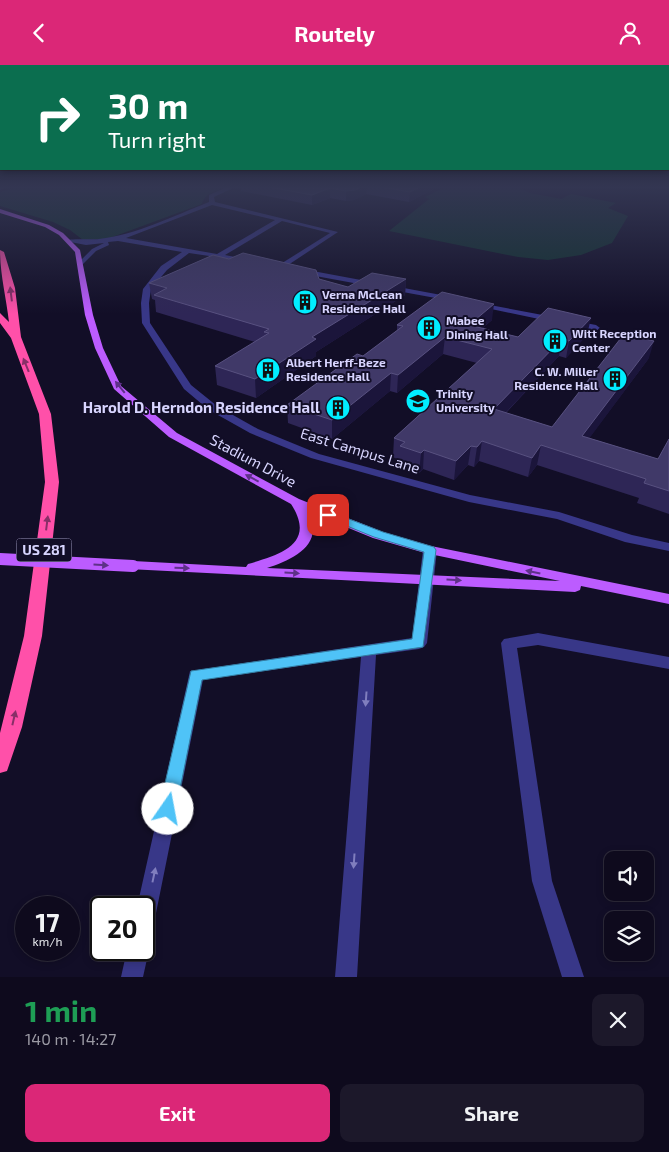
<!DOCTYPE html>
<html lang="en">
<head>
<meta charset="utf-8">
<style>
	body { margin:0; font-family:"Exo 2",sans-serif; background:#1c182a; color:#f1f3f6; height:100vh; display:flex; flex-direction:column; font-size:19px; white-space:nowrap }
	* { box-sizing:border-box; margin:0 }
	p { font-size:16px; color:#9b9aa4 }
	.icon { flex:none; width:28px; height:28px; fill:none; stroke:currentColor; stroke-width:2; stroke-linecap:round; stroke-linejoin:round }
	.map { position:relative; height:912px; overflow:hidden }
	.drawer { display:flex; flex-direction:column; background:#0e0a1d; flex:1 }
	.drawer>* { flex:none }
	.guide { position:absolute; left:0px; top:0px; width:670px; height:105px; box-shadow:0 2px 8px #0003,0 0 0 1px #2e2b3b; background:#0b6e4f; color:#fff; overflow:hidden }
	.tools { position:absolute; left:604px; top:786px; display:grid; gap:10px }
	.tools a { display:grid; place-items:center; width:50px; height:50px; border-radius:10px; background:#0e0a1d; box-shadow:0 2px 8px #0003,0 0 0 1px #2e2b3b; font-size:25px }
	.speed { position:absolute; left:15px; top:831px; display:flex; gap:10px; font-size:25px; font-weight:700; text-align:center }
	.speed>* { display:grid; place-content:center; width:65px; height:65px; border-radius:50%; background:#0e0a1d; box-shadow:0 2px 8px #0003,0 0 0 1px #2e2b3b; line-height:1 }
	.speed small { font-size:12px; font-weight:400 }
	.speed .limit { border:2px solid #111; border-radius:8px; background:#fff; color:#111 }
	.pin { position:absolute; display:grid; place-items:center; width:42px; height:42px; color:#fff; margin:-21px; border-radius:10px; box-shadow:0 2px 8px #0006 }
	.me { position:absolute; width:55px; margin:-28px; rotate:12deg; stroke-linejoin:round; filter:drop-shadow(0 0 4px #0008) }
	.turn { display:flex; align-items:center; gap:18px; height:105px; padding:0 25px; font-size:22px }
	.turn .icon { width:65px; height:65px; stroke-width:2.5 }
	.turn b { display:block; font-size:35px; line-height:42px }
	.round { display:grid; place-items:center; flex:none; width:52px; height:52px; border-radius:10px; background:#1c182a }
	.headline { display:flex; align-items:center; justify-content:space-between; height:85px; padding:0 25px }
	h1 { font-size:30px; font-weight:700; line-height:38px; color:#1e9e55 }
	.action { display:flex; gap:10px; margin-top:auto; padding:10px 25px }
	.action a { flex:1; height:58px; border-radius:10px; background:#db2777; color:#fff; font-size:20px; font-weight:700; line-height:58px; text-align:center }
	.action a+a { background:#1c182a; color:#f1f3f6 }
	header { display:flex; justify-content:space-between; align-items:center; height:65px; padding:0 25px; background:#db2777; color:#fff; font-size:22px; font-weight:700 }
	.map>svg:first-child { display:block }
	.green { fill:#11322f }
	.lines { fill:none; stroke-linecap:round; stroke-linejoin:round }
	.minor { fill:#383788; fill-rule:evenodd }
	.major { fill:#bc5cff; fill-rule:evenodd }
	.highway { fill:#ff50a9; fill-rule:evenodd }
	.major-bridge { stroke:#bc5cff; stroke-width:12 }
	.wall { fill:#2e2656 }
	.shaded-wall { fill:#1b153b }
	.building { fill:#403968; stroke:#585180 }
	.oneway { fill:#882f68 }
	.oneway2 { fill:#5e3188 }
	.oneway3 { fill:#807ebe }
	.route { fill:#4fc3f7; stroke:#337fa1 }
	.labels { text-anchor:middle; stroke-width:4; stroke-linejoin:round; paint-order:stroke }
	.far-poi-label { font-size:12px; font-weight:bold; fill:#d8d5ff; stroke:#120e27; text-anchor:start }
	.shield { fill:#120e27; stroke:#9d99be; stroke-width:1 }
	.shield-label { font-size:14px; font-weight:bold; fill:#d8d5ff }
	.poi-label { font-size:15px; font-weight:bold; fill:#d8d5ff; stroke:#120e27; text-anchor:end }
	.street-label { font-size:15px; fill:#d8d5ff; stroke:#120e27 }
</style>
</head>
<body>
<header><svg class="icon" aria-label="back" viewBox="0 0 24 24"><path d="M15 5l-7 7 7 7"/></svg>Routely<svg class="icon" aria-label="person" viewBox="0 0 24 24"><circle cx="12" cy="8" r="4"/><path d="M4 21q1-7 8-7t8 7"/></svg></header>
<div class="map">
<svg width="669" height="912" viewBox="0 0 669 912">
	<rect width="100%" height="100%" fill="#120e27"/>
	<path class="green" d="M21,121H230C219,125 205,127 202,139L107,174L83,175L70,165L53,157L0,141V127Z
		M447,121H514L530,128L561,134L571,129L616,138L608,143L628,151L612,178L581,190L548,195L518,192L389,166L429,134L425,132Z"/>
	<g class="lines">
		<path class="minor" d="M0,121H9L0,125Z
			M229,121H237L214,132L215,137L338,167L282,204L278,202L279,200L330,168L282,156L225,190L250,195V197L189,188L167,205L151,224L149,238L150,258L191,320L217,341L258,364L319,389L470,430L559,447L632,470L669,478V486L625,477L557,454L469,437L311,393L250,368L209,345L184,324L142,258L141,238L143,224L161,201L182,187L118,176L108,177L109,180L96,186L81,201L77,199L92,184L104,178L86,180L65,176C70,173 90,175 99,174C136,170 173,151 209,137V130ZM212,140L275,155L217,189L126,173Z
			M302,204L452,232L456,234L452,236L299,208V204Z
			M474,237L596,260L600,263L596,266L477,241H474Z
			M430,481L437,485L427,578L424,582L419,584L376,590L357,912H335L361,592L203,615L154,858L151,865L144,868V842H137L190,606L412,573L423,485Z
			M538,568L669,592V604L538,580L517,583L552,816L584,912H562L532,816L501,578L504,574Z
			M144,877L149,885L143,912H121L127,885H144Z"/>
		<path class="major" d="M0,144L49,160L63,168L80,185L93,250L103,283L121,321L177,368L299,434L383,467L431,481L669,529V539L581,521L580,525L575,527L128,504L126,501L133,496L246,502L248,499C280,490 317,479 291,439L169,372L114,324L95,283L85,250L75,187L59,170L45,162L0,148ZM307,446L373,473L425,488L560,516L267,503C292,495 327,479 307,446Z"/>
		<path class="highway" d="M0,185L4,187L15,223L21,272L51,349L59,417L42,571L22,662L7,706L0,708V668L24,571L45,417L39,349L11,273L0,258V248L9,257C6,232 0,209 0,185Z"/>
		<path class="major-bridge" d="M0,494L133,501"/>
	</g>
	<path class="wall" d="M241,121H440L409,137L366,129L354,135L346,136L330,133L312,140L241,126Z
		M229,194L348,222L406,214L405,230L316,287V291L256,333L217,320L215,301L255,277L156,247L155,235L152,234L149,218Z
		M492,255L483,263L518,272L587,270L566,293L559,291L506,348L552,362L649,293L589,373L658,394L669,374V449L637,438L639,433L537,400L528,412L479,396L474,402L468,400L454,415L423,404L419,408L399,400V395L393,392L394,373L477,298L443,289L397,328L390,326L332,374L288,358L287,340L363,291L397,266V260Z"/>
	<path class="shaded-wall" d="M363,121H367L366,129L354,135L346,136V126Z
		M422,121H440L409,137L410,127Z
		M330,123V133L312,140V130Z
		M406,214L405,230L316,287V291L256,333L255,314L312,272Z
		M494,239L492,255L467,276L469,260Z
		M591,253L587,270L566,293L569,276Z
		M445,272L443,289L397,328L398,310Z
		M562,274L559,291L491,363L494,344Z
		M654,276L649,293L577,390L582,371Z
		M391,308L390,326L332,374V355Z
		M482,376L479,396L474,402L477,382Z
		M541,380L537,400L528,412L532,393Z
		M471,381L468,400L454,415L456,396Z
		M424,385L423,404L419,408L421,388Z"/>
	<path class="building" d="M264,121H363L355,125L346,126L330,123L312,130Z
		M376,121H422L410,127Z
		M243,188L316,205L319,214L348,222L372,208L406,214L312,272L316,274L255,314L215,301L269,268L264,267L269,264L154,230L167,223L149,218L213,190L229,194Z
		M442,227L494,239L469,260L518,272L548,243L591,253L569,276L562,274L494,344L552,362L624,269L654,276L582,371L658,394L669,374V426L644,418L646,414L541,380L532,393L482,376L477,382L471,381L456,396L424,385L421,388L400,381L405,377L394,373L492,284L445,272L398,310L391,308L332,355L287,340L357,289L363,291L403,261L397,260Z"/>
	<defs><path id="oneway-solid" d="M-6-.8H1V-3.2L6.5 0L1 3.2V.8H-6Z" transform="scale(1.25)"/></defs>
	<g class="oneway">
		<use href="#oneway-solid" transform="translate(11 229) rotate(-97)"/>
		<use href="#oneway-solid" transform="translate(26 300) rotate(-112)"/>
		<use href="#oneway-solid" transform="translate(47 458) rotate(-83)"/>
		<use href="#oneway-solid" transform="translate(14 653) rotate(-77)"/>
	</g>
	<g class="oneway2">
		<use href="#oneway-solid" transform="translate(120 322) rotate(-129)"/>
		<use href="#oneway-solid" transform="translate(252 413) rotate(-152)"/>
		<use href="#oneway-solid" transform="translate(101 500) rotate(3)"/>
		<use href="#oneway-solid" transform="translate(182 503) rotate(2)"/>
		<use href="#oneway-solid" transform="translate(533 507) rotate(-168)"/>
		<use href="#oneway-solid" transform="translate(292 508) rotate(3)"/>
		<use href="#oneway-solid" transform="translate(454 515) rotate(3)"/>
	</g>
	<g class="oneway3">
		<use href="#oneway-solid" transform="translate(366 634) rotate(94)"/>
		<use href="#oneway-solid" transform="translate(354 796) rotate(94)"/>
		<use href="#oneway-solid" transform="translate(154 810) rotate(-78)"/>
	</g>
	<linearGradient id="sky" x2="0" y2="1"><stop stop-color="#0a0815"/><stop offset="0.49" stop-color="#333652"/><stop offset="1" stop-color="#333652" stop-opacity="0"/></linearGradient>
	<rect width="669" height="249" fill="url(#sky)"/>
	<path class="route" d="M328,446L383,467L434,482L436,485L423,582L202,615L176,744L174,749L168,752L162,749L159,744L191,606L412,574L424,487L374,472L325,452V447Z"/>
	<defs>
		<symbol id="building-disc" viewBox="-11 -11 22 22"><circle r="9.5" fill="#01eeff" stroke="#120e27"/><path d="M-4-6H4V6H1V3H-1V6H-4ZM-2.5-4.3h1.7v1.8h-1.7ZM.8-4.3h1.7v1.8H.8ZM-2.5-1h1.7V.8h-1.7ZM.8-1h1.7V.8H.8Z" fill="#111"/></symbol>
		<symbol id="university-disc" viewBox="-11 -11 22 22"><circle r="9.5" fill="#01eeff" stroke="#120e27"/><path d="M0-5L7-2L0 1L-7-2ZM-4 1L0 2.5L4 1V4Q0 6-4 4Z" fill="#111"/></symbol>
	</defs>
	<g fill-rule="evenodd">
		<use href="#building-disc" x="291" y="223" width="28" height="28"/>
		<use href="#building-disc" x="415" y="249" width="28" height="28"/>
		<use href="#building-disc" x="541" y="262" width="28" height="28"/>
		<use href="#building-disc" x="254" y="291" width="28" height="28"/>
		<use href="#building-disc" x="601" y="300" width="28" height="28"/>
		<use href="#university-disc" x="404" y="322" width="28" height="28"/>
		<use href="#building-disc" x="324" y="329" width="28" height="28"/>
	</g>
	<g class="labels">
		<g class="far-poi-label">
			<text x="322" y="234">Verna McLean<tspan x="322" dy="14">Residence Hall</tspan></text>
			<text x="446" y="260">Mabee<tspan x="446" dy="14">Dining Hall</tspan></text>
			<text x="572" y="273">Witt Reception<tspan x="572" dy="14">Center</tspan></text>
			<text x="286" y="302">Albert Herff-Beze<tspan x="286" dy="14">Residence Hall</tspan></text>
			<text x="598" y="311" text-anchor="end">C. W. Miller<tspan x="598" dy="14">Residence Hall</tspan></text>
			<text x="436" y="333">Trinity<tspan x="436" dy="14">University</tspan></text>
		</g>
		<rect class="shield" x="16.5" y="473.5" width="55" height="23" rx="4"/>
		<g class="shield-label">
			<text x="44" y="490">US 281</text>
		</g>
		<g class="poi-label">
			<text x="320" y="348">Harold D. Herndon Residence Hall</text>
		</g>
		<g class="street-label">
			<text transform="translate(360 386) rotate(17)" y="5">East Campus Lane</text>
			<text transform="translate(253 396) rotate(28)" y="5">Stadium Drive</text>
		</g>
	</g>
</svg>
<div class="tools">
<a><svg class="icon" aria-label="sound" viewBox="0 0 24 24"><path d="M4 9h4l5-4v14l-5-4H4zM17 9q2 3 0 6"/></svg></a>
<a><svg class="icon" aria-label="layers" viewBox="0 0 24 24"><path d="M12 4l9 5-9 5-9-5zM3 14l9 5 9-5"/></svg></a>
</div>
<div class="speed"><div>17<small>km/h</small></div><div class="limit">20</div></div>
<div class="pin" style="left:328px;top:450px;background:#d93025"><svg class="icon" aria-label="arrive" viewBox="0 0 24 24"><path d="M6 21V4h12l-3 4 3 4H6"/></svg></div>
<svg class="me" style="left:168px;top:744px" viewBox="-20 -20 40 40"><circle r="19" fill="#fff"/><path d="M0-13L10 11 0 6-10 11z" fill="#4fc3f7"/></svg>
<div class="guide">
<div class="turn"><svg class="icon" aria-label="right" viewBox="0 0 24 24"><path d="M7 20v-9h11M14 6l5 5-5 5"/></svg><div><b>30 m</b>Turn right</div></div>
</div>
</div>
<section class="drawer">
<div class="headline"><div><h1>1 min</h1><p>140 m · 14:27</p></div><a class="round"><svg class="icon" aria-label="close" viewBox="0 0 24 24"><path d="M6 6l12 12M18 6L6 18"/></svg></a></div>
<div class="action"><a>Exit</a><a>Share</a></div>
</section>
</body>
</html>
